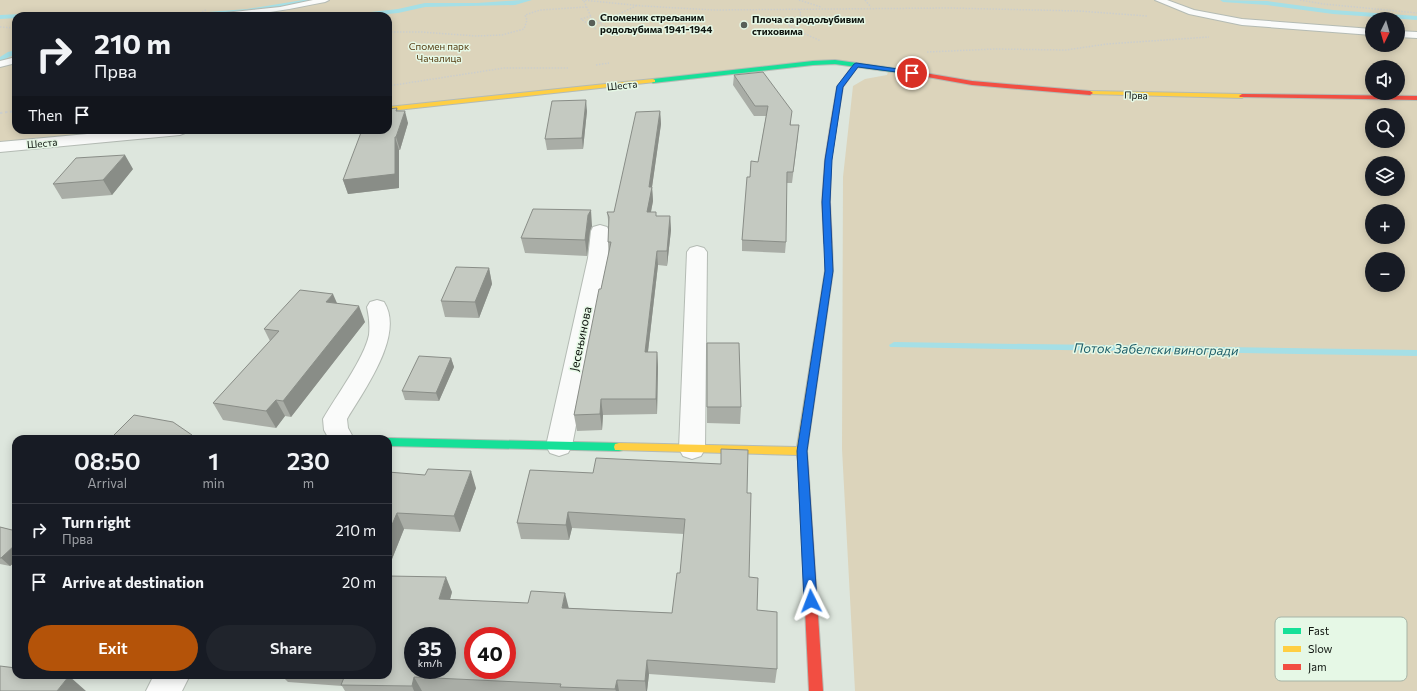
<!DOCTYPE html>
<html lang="en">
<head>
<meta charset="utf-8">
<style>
	body { margin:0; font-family:Commissioner,sans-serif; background:#20242c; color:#f1f3f6; height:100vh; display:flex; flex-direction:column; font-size:15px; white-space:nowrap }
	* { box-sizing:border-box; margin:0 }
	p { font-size:13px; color:#9ea1a6 }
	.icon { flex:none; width:22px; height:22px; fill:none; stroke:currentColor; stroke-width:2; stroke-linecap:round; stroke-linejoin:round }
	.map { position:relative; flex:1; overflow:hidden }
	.details { position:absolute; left:12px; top:435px; width:380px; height:244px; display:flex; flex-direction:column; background:#171b24; border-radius:12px; box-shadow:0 2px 10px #0003 }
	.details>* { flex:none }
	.top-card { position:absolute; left:12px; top:12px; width:380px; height:122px; border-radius:12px; box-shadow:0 2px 10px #0003; background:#171b24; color:#f1f3f6; overflow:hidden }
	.needle { width:26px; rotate:185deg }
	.fabs { position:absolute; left:1365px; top:12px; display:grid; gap:8px }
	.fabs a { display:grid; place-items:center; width:40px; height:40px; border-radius:50%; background:#171b24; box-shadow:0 2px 10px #0003; font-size:20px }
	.speed { position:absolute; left:404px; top:627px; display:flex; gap:8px; font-size:20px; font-weight:700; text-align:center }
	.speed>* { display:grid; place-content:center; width:52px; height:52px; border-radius:50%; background:#171b24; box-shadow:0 2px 10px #0003; line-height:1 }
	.speed small { font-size:10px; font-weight:400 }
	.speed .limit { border:6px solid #d22; background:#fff; color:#111 }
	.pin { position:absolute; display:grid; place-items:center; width:34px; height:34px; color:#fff; margin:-17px; border:2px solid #fff; border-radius:50%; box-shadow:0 1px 4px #0007 }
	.me { position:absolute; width:44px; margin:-22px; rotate:357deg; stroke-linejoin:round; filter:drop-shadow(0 0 3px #0008) }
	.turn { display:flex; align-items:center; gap:14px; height:84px; padding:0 16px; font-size:18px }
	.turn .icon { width:52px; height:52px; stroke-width:2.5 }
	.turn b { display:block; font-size:28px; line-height:34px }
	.then { display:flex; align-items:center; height:38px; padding:0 16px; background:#0003; gap:8px; font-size:15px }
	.eta { display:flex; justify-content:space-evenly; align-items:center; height:68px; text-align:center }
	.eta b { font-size:24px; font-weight:600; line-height:28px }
	.button { display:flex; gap:8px; margin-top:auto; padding:8px 16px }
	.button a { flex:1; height:46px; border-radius:24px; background:#b45309; color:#fff; font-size:16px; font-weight:600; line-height:46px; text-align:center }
	.button a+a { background:#20242c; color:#f1f3f6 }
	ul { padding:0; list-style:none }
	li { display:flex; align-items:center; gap:12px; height:52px; padding:0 16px; border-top:1px solid #363941 }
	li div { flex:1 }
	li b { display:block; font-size:15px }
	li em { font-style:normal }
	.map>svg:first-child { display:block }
	.green { fill:#dcd4bb; fill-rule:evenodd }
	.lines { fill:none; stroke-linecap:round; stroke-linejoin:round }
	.stream { fill:#a5dfe6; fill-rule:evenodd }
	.lane-casing { stroke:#b4bbb4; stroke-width:2 }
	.street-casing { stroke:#b4bbb4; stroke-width:2 }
	.fast-casing { stroke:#b4bbb4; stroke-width:2 }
	.slow-casing { stroke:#b4bbb4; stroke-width:2 }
	.jam-casing { stroke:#b4bbb4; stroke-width:2 }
	.path-far1 { stroke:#cccecc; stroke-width:1.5; stroke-dasharray:1.5 1.5; stroke-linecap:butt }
	.path { stroke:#cccecc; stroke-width:2; stroke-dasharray:2.5 2.5; stroke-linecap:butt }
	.lane { fill:#fafbfa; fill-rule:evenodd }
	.street { fill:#fafbfa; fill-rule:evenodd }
	.fast { fill:#16e098; fill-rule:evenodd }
	.slow { fill:#ffcf43; fill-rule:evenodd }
	.jam { fill:#f24e42; fill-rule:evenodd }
	.wall { fill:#a9ada6 }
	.shaded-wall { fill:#898d87 }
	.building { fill:#c4c9c1; stroke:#898d87; fill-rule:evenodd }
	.route { fill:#1a73e8; stroke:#114b97 }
	.poi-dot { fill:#585f58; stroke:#e6f8e6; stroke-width:1.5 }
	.labels { text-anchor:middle; stroke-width:3; stroke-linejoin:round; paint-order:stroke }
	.far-poi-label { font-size:10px; font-weight:bold; fill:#101610; stroke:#e6f8e6; text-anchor:start }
	.far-park-label { font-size:10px; fill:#563e14; stroke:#e6f8e6 }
	.far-street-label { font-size:10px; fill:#101610; stroke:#e6f8e6 }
	.street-label { font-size:12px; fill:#101610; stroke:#e6f8e6 }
	.water-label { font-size:13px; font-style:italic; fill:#20606b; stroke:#e6f8e6 }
	.key { fill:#e6f8e6; stroke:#a6b4a6; stroke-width:1 }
	.key-label { font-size:11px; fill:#101610 }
</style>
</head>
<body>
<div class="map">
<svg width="1417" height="691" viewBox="0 0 1417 691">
	<rect width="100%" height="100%" fill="#dde6dd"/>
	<path class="green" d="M0,0H1417V691H855L842,449L843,177L853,86L865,79L887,75L889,69L835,62L388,109V16H16V130H180L0,147ZM1372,19H1398V45H1372ZM1372,67H1398V93H1372ZM1372,115H1398V141H1372ZM1372,163H1398V189H1372ZM1372,211H1398V237H1372ZM1372,259H1398V285H1372Z"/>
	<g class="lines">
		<path class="stream" d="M303,0H315L247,13L208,16L205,14L208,12L247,9Z
			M522,0H532L515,5L425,7L398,13L367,16H350L353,14L398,9L425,3H477Z
			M1220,0L1267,1L1333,10L1417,16V20L1333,14L1267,5L1223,2Z
			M64,12L94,14L97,16H16V18L0,19V15Z
			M135,14H170L173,16H132Z
			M16,50V54L5,59L4,63H0V57L8,52Z
			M894,342L1417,350V356L890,347L889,345Z"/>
		<defs>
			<path id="lane" d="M313,0H329L325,2C290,9 256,16 221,16L225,13L280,7Z
				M1155,0H1167L1194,10L1242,19L1372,29V35L1242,25L1189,14Z
				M1398,31L1417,32V38L1398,37Z
				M16,57V63L0,67V61Z"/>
			<path id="street" d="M131,130H188L185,133L180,135L0,152V142Z
				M600,225L607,227L609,231L608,258L572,446L568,453L559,456L550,453L546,446L588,258L591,231L593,227Z
				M697,246L704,248L707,252L705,449L701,456L692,459L683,456L679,449L687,252L690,248Z
				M377,300L384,302C405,335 364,390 347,419L348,428L354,439H329L324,430L323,419C336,396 364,359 369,335C370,325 369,316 367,307L370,302Z
				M154,675H190L182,691H146Z"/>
			<path id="fast" d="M835,60L907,70L910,72L907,74L835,64L813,65L653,83L650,81L653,79L813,61Z
				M388,438L619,443L623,444L624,447L623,450L619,451L388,446V439H385Z"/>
			<path id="slow" d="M653,79L655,80V82L388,111V107Z
				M1090,91L1242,94L1245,96L1242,98L1088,94L1087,93Z
				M825,241H831L832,243L833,271L807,451L808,464L807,467L803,468L799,467L797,455L615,450L614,447L615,444L619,443L797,447L825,271Z"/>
			<path id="jam" d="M854,64L859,65L843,87L836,128L831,160L830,202L832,243L828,245L824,243L822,202L825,160L830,128L837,87Z
				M907,70L972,81L1090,91L1093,93L1090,95L972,85L905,73V71Z
				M1242,94L1417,96V100L1240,97L1239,96Z
				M803,460L807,461L808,464L823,691H809L798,464L799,461Z"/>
		</defs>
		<use href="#lane" class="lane-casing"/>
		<use href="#street" class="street-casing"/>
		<use href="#fast" class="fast-casing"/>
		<use href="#slow" class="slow-casing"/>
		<use href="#jam" class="jam-casing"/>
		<path class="path-far1" d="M582,0L643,6L713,10L949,8L1079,11L1147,16
			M799,0L821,7
			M865,0L871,7
			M1300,0L1324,4L1417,13
			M584,1L592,19L606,27
			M799,9L801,14L796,22L788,25L796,30L821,41
			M194,16L206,10
			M591,16L581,19L596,29
			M600,23L636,6
			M0,27L16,28
			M388,32H421L476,36L502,35L524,29L527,20L525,15L540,10L586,7
			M927,52L995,49L1066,50L1107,44L1209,37
			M596,65L609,63
			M388,86L504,68H568"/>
		<path class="path" d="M0,113L16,111"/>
		<use href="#lane" class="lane"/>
		<use href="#street" class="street"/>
		<use href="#fast" class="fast"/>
		<use href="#slow" class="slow"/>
		<use href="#jam" class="jam"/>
	</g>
	<path class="wall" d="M734,75L791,121V125L798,136L792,183H786V242L785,253L742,251V240L750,177L758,162L766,116H754L733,85Z
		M397,108L398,111L408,123L400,150H399V188L348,194L343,180Z
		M587,111L583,149L547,150L545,139Z
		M660,111L661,124L652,187L653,201L651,212H656V216H670L671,230L667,266L658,265L648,352H657L658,367L657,414L603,415L602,430L577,431L574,415L609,252L608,242L609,227L607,212H614Z
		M133,169L112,195L62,199L53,184Z
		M592,226L590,231L587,256L525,253L521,238Z
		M489,268L492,284L479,318L445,317L441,301Z
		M337,303L365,322L291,417L285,416L276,428L223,420L213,403L270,341L264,329Z
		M707,343L741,407L740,424L707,423Z
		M451,358L454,367L439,401L405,400L402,391Z
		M530,470L747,493L749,577L757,610L777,669L775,683L649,674L647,691H345L342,686L288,682L282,676L267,675H388L452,592L450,599L569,608L672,613L680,573L684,534L572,528L569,540L521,539L517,523Z
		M388,472L476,488L460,532L404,529L388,569Z
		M0,527L16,531V561L10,566L0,564Z"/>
	<path class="shaded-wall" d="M586,100L587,111L583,149L582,138Z
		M405,111L408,123L400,150L396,137Z
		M660,111L661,124L652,187L653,201L648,226L647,212L649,187Z
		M395,137L399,150V188L348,194L343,180Z
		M125,155L133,169L112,195L103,180Z
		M591,210L592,226L590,231L587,256L585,240L588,215Z
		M670,216L671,230L667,266V251Z
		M657,251L658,265L646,368L645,352Z
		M489,268L492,284L479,318L475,302Z
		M333,294L340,310L326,302Z
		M359,306L365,322L291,417L283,401Z
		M657,352L658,367L657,414L656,399Z
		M451,358L454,367L439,401L436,393Z
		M601,399L603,415L602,430L600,414Z
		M276,400L285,416L276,428L266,411Z
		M192,435L195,439H188Z
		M471,471L476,488L460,532L454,516Z
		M568,512L572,528L569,540L566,525Z
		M397,513L404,529L388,569V534Z
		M16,544V561L10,566L1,558Z
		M446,577L452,592L446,614L439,599Z
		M565,593L569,609L562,608Z
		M647,660L649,674L647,691H646L645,681Z
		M69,676L86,691H57Z
		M414,677L422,691H414L412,686Z
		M617,680L619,691H616L615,689Z"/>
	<path class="building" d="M763,72L792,111L790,125H799L793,172H787L786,242L742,240L747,177H750L751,161L758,162L768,106H755L734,75Z
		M586,100L582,138L545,139L552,101Z
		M397,108L396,111H405L396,137H395V174L343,180L362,130H388V109Z
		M660,111L649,187H652L647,212H656V216H670L667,251H657L645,352H657L656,399H601L600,414L574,415L599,289H601L611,242H608L609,217L607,212H614L636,112Z
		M125,155L103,180L53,184L76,158Z
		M533,209L591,210L588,215L585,240L521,238Z
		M456,267L489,268L475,302L441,301Z
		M300,290L333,294L326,302L359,306L283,401L276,400L266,411L213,403L279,331L264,329Z
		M707,343H739L741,407H707Z
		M419,356L451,358L436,393L402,391Z
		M134,415L173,422L192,435L188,439H110Z
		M721,449L748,450L747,493H751L749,577L758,578L757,610L777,612V669L647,660L645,681L617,680L615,689L560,687L561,684L414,677L412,686L341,685L345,675H388V576L446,577L439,599L528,603L531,591L565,593L562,608L672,613L677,573H680L685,519L568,512L566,525L517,523L530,470L593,473L596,458L721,464ZM413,636H447V670H413ZM473,636H507V670H473Z
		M428,469L471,471L454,516L397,513L388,534V472L425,475Z
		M0,527L16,531V544L1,558H0Z
		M0,666L16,668V675H60L69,676L57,691H0Z"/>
	<path class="route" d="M856,63L912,71L915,73L912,74L858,67L843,87L832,160L830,202L833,271L807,451L817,601L815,605L811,607L806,605L804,601L797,451L825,271L822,202L825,160L837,86L854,64Z"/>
	<g class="poi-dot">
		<circle cx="592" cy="23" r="4"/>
		<circle cx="744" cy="25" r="4"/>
	</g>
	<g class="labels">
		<g class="far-poi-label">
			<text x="600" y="21">Споменик стрељаним<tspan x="600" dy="12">родољубима 1941-1944</tspan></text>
			<text x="752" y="23">Плоча са родољубивим<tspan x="752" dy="12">стиховима</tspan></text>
		</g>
		<g class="far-park-label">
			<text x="439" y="50">Спомен парк<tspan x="439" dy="12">Чачалица</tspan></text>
		</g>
		<g class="far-street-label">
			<text transform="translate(622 85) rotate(-6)" y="4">Шеста</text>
			<text transform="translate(1136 95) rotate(2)" y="4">Прва</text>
			<text transform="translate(42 143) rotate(-5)" y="4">Шеста</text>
		</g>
		<g class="street-label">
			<text transform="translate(581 339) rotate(-78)" y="4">Јесењинова</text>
		</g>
		<g class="water-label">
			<text transform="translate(1156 349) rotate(1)" y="5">Поток Забелски виногради</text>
		</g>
	</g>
	<rect x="1275" y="617" width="132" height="64" rx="6" class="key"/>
	<rect x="1283" y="628" width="18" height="6" fill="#16e098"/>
	<rect x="1283" y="646" width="18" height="6" fill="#ffcf43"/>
	<rect x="1283" y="664" width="18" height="6" fill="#f24e42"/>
	<g class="key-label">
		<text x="1308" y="635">Fast</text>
		<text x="1308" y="653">Slow</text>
		<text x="1308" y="671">Jam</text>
	</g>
</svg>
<div class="fabs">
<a><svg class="needle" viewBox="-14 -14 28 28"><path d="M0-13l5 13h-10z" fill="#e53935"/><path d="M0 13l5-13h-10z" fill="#9ea1a6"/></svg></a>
<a><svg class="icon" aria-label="sound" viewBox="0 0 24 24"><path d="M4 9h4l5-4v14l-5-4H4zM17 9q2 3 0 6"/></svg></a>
<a><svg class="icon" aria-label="search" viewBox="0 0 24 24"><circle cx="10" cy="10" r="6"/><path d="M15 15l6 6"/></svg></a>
<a><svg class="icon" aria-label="layers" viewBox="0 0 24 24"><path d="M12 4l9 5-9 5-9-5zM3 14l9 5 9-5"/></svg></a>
<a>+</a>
<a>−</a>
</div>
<div class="speed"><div>35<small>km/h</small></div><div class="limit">40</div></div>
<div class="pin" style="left:912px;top:73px;background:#d93025"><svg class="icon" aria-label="arrive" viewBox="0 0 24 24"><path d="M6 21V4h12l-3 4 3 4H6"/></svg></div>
<svg class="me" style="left:811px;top:601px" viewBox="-20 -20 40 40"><path d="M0-17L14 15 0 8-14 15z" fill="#1a73e8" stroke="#fff" stroke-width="4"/></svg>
<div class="top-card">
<div class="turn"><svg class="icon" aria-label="right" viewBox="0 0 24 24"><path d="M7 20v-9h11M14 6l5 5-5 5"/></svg><div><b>210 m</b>Прва</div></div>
<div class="then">Then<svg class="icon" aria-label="arrive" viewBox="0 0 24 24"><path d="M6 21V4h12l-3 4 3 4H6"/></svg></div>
</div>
<section class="details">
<div class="eta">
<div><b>08:50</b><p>Arrival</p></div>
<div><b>1</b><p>min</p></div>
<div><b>230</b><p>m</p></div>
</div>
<ul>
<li><svg class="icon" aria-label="right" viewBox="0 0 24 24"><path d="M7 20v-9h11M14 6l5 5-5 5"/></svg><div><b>Turn right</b><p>Прва</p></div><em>210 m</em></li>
<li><svg class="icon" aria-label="arrive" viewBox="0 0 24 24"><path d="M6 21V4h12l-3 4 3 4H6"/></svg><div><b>Arrive at destination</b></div><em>20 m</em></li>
</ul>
<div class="button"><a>Exit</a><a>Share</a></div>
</section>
</div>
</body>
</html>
